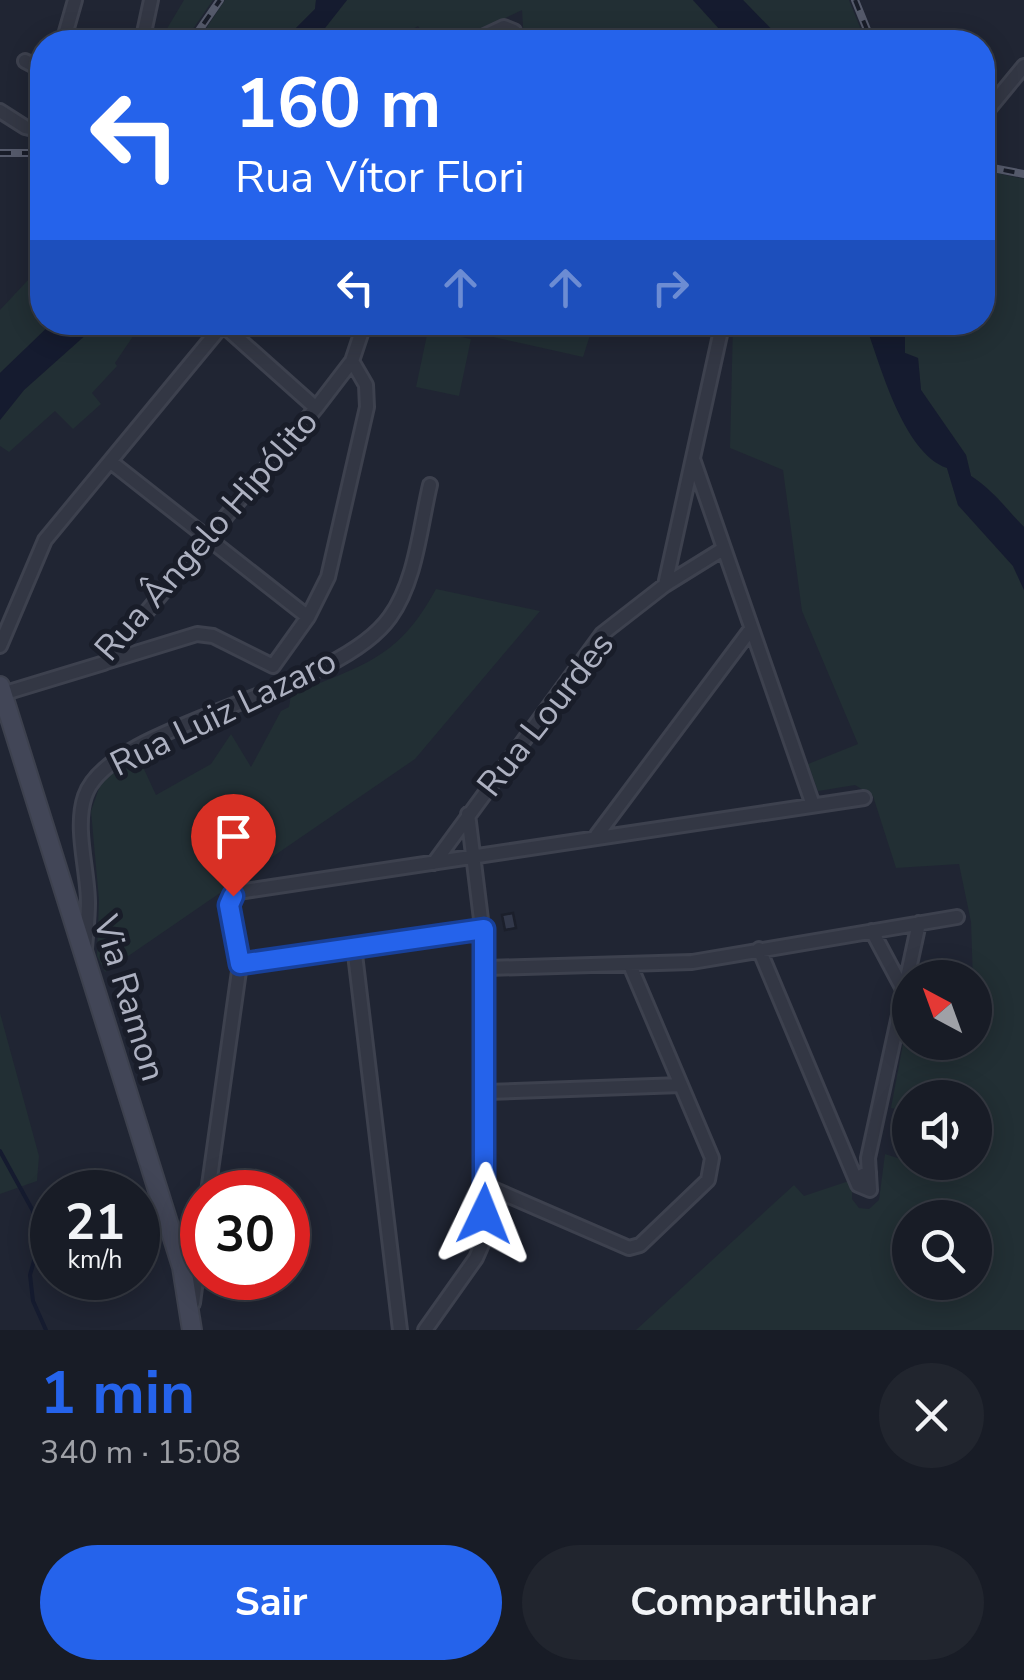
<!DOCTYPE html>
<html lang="pt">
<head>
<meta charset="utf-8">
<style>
	body { margin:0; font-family:"Nunito Sans",sans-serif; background:#21252e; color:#f1f3f6; height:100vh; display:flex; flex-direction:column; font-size:38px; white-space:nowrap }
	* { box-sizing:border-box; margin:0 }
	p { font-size:32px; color:#9fa1a7 }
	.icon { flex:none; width:55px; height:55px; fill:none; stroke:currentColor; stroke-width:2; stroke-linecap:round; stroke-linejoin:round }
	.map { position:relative; height:1330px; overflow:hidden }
	.details { display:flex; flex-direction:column; background:#181c26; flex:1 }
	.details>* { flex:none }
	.banner { position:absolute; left:30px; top:30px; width:965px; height:305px; border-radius:40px; box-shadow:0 5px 25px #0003,0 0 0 2px #363a43; background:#2563eb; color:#fff; overflow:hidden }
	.needle { width:65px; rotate:319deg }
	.tools { position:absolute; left:892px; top:960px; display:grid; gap:20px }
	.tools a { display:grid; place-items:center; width:100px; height:100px; border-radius:50%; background:#181c26; box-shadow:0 5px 25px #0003,0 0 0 2px #363a43; font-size:50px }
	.speed { position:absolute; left:30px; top:1170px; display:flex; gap:20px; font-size:50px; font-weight:700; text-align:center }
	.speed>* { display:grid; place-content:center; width:130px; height:130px; border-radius:50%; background:#181c26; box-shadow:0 5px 25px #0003,0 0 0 2px #363a43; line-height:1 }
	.speed small { font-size:25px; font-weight:400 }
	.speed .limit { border:15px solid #d22; background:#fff; color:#111 }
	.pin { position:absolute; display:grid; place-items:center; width:85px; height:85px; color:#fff; margin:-102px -42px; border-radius:50% 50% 50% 0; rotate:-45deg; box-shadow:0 0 10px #0007 }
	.pin .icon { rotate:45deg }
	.me { position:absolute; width:110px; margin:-55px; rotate:2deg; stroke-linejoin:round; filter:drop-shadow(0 0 8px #0008) }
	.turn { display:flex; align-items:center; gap:35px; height:210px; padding:0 40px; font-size:45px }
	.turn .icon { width:130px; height:130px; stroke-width:2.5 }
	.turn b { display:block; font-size:70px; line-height:85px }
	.lanes { display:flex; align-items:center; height:95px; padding:0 40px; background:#0003; justify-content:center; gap:50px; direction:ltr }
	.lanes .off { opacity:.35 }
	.round { display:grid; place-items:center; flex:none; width:105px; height:105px; border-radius:52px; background:#21252e }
	.summary { display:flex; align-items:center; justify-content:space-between; height:170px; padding:0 40px }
	h1 { font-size:60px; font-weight:700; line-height:75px; color:#2563eb }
	.button { display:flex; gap:20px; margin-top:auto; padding:20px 40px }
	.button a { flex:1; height:115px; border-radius:60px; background:#2563eb; color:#fff; font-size:40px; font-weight:700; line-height:115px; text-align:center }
	.button a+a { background:#21252e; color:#f1f3f6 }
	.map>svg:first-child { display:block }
	.green { fill:#222f34; fill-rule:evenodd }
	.water { fill:#151b2f }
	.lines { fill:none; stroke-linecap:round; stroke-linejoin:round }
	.stream { stroke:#151b2f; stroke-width:4 }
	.building { fill:#32384a; stroke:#1b1f2b; stroke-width:2.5 }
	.minor-casing { stroke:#3d414e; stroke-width:18 }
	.secondary-casing { stroke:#3d414e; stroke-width:22 }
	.minor { stroke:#333744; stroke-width:12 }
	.secondary { stroke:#424657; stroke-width:18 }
	.rail-casing { stroke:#555a6b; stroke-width:8 }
	.rail { stroke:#191d29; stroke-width:4; stroke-dasharray:11; stroke-linecap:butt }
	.route-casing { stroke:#184099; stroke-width:25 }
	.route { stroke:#2563eb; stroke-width:18 }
	.labels { text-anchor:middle; stroke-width:10; stroke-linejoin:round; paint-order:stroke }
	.street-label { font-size:35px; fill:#adb1c1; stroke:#191d29 }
</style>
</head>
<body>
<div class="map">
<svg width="1024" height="1330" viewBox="0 0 1024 1330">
	<rect width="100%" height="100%" fill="#202533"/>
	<path class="green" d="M184,0H213L184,42H159Z
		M225,0H316L315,9L282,42H197Z
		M347,0H693L731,42H524L522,10L455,42H428L418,26L391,42H314Z
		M743,0H849L866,42H772L774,32Z
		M983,170L1024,179V527C1004,507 996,493 971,476L966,455L921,390L918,358L905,353V323L982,322Z
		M42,265V322L52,323L0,373V310Z
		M99,323H142L115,363L117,366L92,393L101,404L73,429L55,411L9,452L0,446V420L24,390Z
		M497,323V322L594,323L583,357L493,337Z
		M733,323H865L896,407L947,468L958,505L1013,566L1024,590V1330H636L794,1185L804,1196L852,1180V1199L859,1208L869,1209L879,1200L885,1154L910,1162H975V1098H910V1112L891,1108L909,1012L910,1042H975L971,922L959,864L896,868L873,796L855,785L818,791L808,764L858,744L802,611L783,470L730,448ZM910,1218H975V1282H910Z
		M428,330L471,339L459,396L416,387Z
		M436,589L540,611L415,759L105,972L97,956L99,900L91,811L104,774L136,752L156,795L211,764L231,734L251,767L281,711L289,707L291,695C361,665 397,661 436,589Z
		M0,1013L39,1156L37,1181L0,1194Z"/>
	<path class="water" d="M316,0H347L314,42H282L315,9Z
		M693,0H743L774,32L772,42H731Z
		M52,323H99L24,390L0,420V373Z
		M865,323H905V353L918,358L921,390L966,455L971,476C996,493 1004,507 1024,527V590L1013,566L958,505L947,468C903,453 880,364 865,323Z"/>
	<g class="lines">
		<path class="stream" d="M0,1151L33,1211L36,1254L30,1275L33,1301L46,1330"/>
	</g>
	<path class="building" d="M513,913L516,928L505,930L502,915Z"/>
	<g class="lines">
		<defs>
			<path id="minor" d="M63,42L75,0
				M142,42L151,0
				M472,42L504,27L514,31L516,42
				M25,61L42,70
				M0,111L25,127L42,131
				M982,117L1024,66
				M223,325L316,408
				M693,459L813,805
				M111,462L308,617
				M665,585L720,335L713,322
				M0,646L45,540L225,322
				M106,662L197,634L213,636L273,666
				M273,666L308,617L328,577L367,407L366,385L352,361
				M2,694L104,663L316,408L352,361L365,322
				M597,835L751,629
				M434,863L602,634L665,585L723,549
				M872,931L905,993
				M354,946L400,1330
				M85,949C86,934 88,918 88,903C88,870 74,828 85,796C109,723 336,694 390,617C416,581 420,527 430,485
				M759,949L858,1185
				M240,964L485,929
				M487,968L692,962L957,917
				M487,1092L681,1085
				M869,1172L861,1176L858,1185L870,1190L868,1158L919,923
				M486,1186L629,1248L640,1245L708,1180L712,1158L630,965
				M208,1192L240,964L229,905L238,892L864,798
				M193,1303L202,1233
				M425,1330L476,1258L483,1242L487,968L468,814"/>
			<path id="secondary" d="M0,686L182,1267L192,1330"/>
		</defs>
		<use href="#minor" class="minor-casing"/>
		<use href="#secondary" class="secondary-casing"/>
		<use href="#minor" class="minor"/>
		<use href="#secondary" class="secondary"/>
		<defs>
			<path id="rail" d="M855,0L872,42
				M191,42L220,0
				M0,153H42
				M982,166L1024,174"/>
		</defs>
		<use href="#rail" class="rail-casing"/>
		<use href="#rail" class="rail"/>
	</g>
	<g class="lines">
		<defs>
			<path id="route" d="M233,896L229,905L240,964L484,929V1214"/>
		</defs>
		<use href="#route" class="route-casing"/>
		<use href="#route" class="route"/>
	</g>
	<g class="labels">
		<g class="street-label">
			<text transform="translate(206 535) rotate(-49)" y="12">Rua Ângelo Hipólito</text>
			<text transform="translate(223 712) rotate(-26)" y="12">Rua Luiz Lazaro</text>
			<text transform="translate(545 714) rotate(-52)" y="12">Rua Lourdes</text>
			<text transform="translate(130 998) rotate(73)" y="12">Via Ramon</text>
		</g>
	</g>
</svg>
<div class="tools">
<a><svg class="needle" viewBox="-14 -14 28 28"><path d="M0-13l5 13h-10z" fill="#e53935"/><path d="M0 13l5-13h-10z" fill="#9fa1a7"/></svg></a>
<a><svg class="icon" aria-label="sound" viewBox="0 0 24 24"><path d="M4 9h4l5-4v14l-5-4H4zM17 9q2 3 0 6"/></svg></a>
<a><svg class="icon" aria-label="search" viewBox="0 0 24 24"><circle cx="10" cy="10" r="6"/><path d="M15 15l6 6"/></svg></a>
</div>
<div class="speed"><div>21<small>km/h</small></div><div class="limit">30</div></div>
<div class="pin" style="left:233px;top:896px;background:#d93025"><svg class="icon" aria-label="arrive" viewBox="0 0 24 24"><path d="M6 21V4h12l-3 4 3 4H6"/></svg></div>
<svg class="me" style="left:484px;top:1214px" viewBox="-20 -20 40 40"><path d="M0-17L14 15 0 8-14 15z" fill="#2563eb" stroke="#fff" stroke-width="4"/></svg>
<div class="banner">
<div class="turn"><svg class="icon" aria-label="left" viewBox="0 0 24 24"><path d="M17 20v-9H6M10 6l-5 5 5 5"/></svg><div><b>160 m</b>Rua Vítor Flori</div></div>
<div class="lanes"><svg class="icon" aria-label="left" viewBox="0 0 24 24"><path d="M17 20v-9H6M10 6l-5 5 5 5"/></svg><svg class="icon off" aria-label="ahead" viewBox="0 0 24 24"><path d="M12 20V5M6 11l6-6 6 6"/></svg><svg class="icon off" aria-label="ahead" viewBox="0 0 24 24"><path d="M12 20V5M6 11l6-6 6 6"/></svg><svg class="icon off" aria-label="right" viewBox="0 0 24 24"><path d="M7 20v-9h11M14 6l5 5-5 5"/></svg></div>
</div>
</div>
<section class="details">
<div class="summary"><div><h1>1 min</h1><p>340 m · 15:08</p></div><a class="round"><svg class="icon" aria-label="close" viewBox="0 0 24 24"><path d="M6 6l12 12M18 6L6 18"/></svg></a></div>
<div class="button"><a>Sair</a><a>Compartilhar</a></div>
</section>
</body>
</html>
